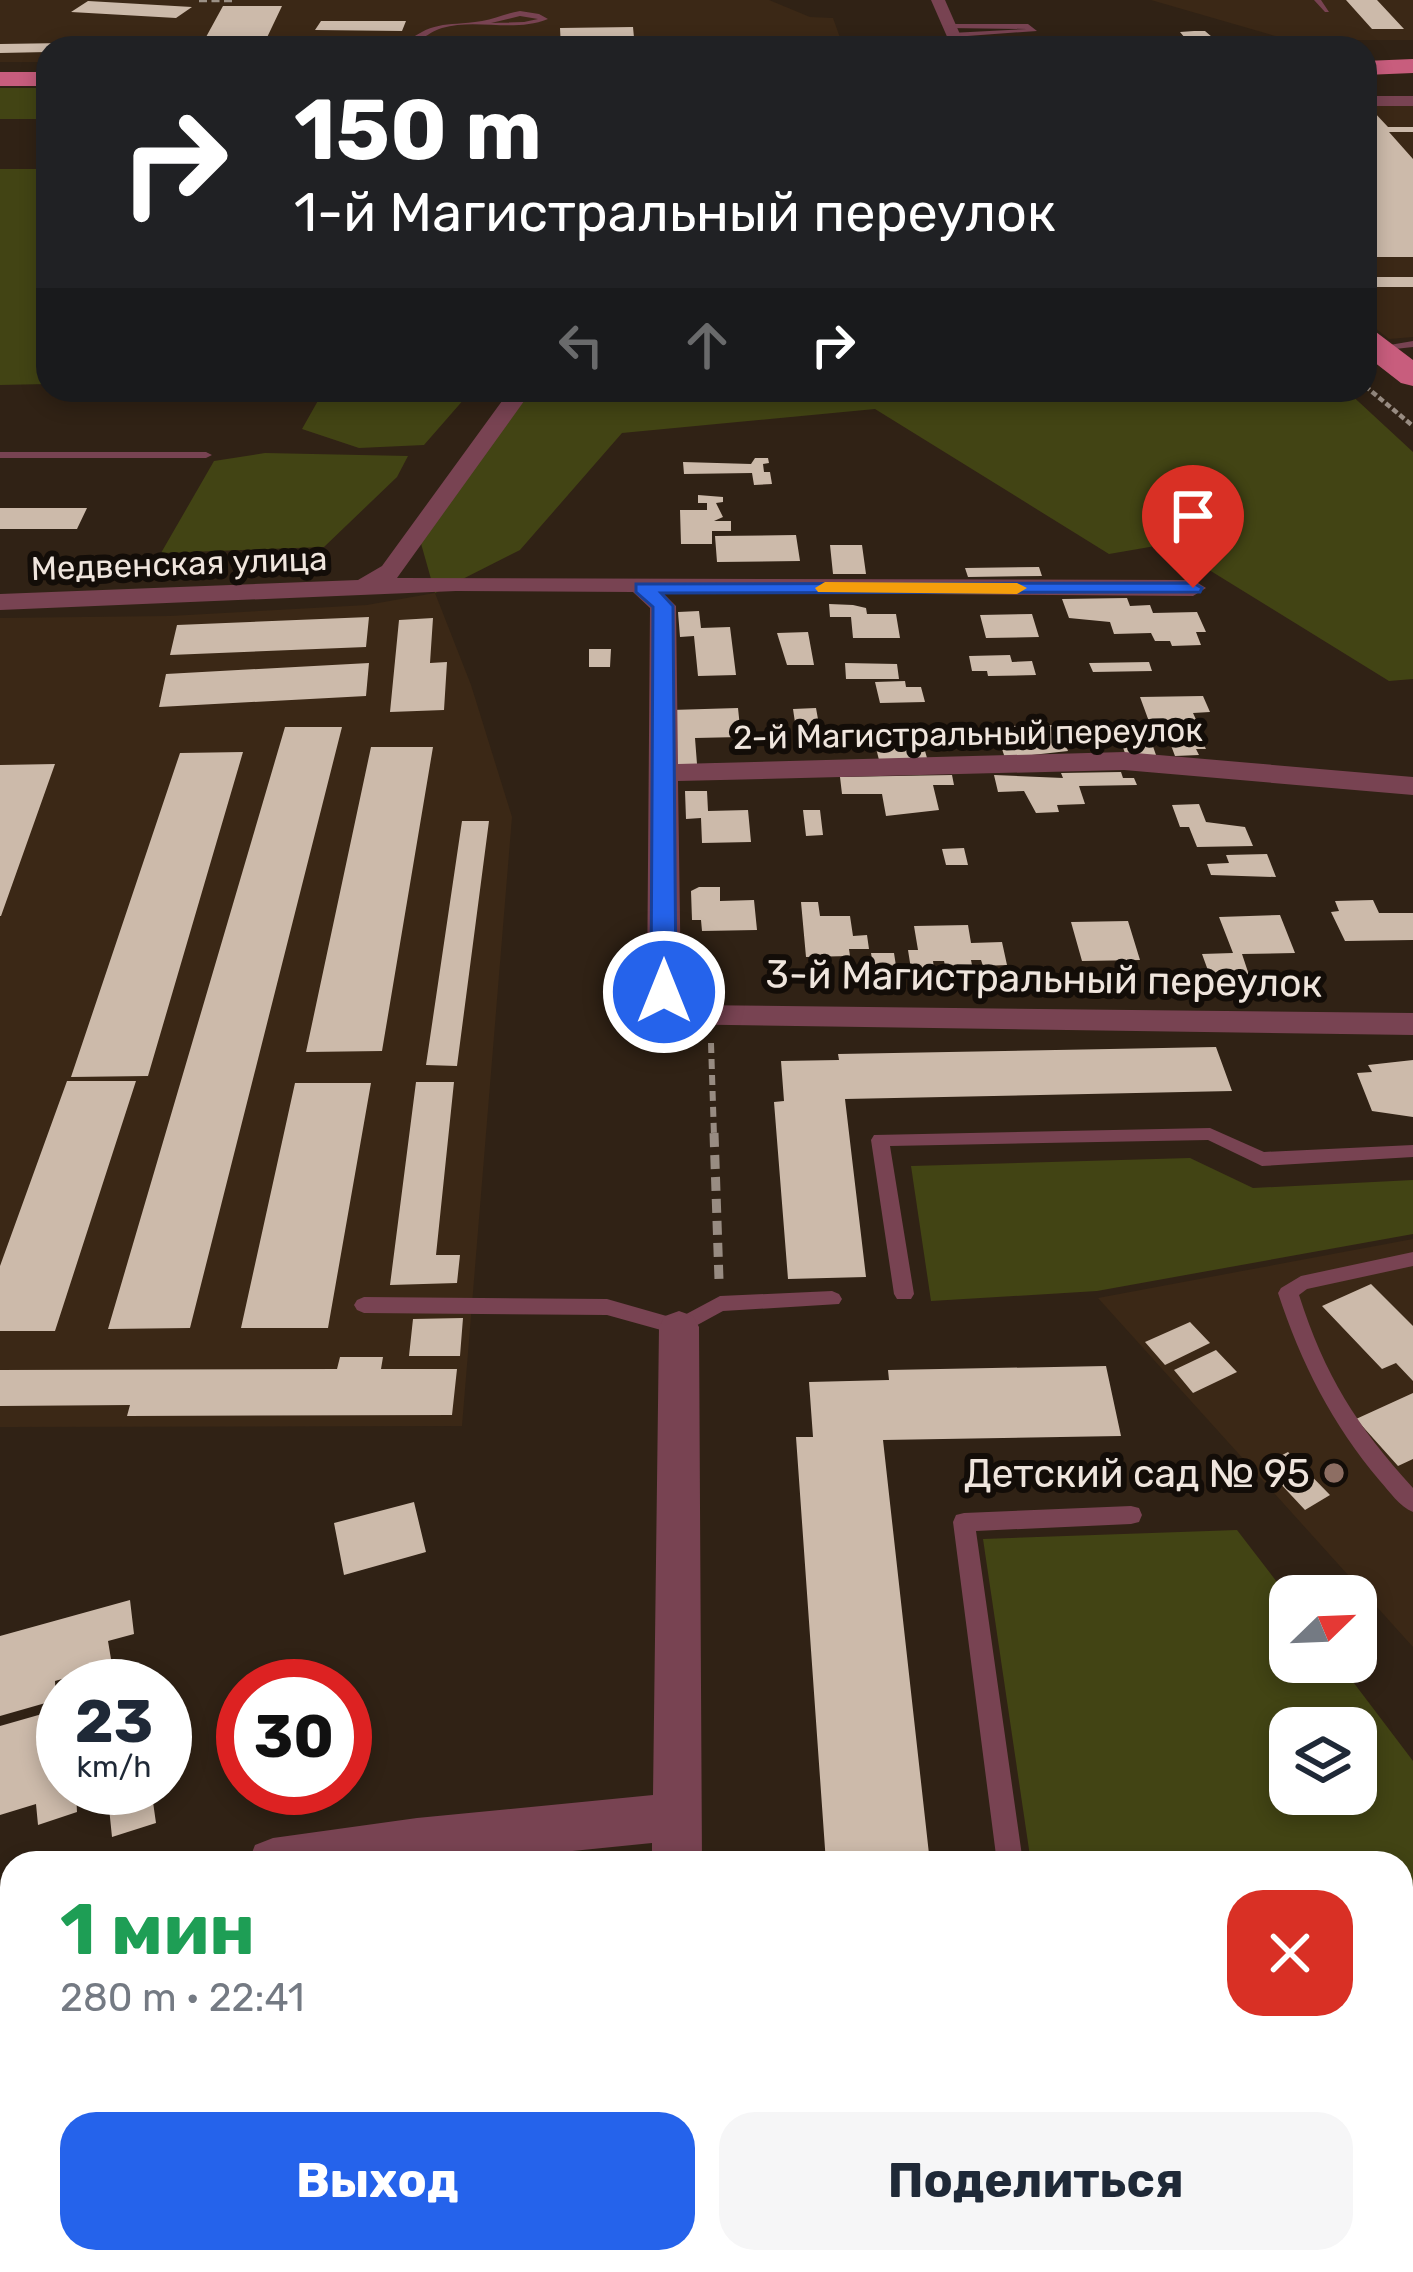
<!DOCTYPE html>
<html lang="ru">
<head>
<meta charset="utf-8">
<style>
	body { margin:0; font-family:Rubik,sans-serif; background:#f6f6f7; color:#1f2937; height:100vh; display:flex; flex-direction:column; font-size:45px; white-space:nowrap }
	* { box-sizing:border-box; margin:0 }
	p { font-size:39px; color:#747a83 }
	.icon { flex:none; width:66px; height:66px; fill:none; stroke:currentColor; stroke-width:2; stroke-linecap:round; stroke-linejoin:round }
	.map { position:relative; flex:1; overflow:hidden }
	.drawer { position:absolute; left:0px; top:1851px; width:1413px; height:423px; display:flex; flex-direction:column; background:#fff; border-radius:36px 36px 0 0; box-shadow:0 6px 18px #0003 }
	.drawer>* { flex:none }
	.banner { position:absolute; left:36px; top:36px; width:1341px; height:366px; border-radius:36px; box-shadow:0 6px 18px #0003; background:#202124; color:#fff; overflow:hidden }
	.needle { width:78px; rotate:67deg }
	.tools { position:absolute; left:1269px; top:1575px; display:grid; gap:24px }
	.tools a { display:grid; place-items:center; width:108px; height:108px; border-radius:24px; background:#fff; box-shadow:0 6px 18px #0003; font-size:60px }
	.speed { position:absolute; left:36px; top:1659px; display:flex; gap:24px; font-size:60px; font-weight:700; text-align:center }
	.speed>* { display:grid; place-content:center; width:156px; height:156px; border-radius:50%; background:#fff; box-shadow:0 6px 18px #0003; line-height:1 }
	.speed small { font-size:30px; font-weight:400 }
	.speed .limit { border:18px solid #d22; background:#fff; color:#111 }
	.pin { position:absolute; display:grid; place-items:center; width:102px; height:102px; color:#fff; margin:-123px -51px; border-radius:50% 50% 50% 0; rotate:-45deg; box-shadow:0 0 12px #0007 }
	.pin .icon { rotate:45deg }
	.me { position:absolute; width:132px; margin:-66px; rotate:0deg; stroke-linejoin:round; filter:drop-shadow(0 0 9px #0008) }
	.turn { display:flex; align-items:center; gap:42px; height:252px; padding:0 60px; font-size:54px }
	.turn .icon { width:156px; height:156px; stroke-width:2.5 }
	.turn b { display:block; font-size:84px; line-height:102px }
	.lanes { display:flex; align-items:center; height:114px; padding:0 60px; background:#0003; justify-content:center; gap:60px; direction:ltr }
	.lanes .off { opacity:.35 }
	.round { display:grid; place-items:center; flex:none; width:126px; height:126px; border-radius:36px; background:#f6f6f7 }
	.overview { display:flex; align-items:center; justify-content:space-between; height:204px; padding:0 60px }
	h1 { font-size:72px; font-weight:700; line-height:90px; color:#1e9e55 }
	.primary-button { display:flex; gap:24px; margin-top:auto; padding:24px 60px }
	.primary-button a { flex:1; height:138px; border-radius:36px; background:#2563eb; color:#fff; font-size:48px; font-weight:700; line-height:138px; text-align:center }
	.primary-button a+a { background:#f6f6f7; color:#1f2937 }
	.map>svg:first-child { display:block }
	.commercial { fill:#39272d }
	.built { fill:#3b2816 }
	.green { fill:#424414; fill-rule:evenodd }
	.building { fill:#ccbaaa }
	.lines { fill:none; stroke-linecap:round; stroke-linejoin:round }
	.path-far3 { stroke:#988c82; stroke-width:4.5; stroke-dasharray:6 3; stroke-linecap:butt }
	.path-far2 { stroke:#988c82; stroke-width:6; stroke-dasharray:10 6; stroke-linecap:butt }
	.path-far1 { stroke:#988c82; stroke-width:9; stroke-dasharray:14 8; stroke-linecap:butt }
	.path { stroke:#988c82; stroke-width:10; stroke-dasharray:16 9; stroke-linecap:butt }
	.service { fill:#784352; fill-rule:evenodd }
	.minor { fill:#784352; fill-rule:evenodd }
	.primary { fill:#c85d7d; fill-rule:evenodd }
	.rail { stroke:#9c9186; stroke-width:4.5; stroke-dasharray:8 4.5; stroke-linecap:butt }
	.route { fill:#2563eb; stroke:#184099; stroke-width:3 }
	.slow { fill:#f59e0b }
	.education-dot { fill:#8d6e63; stroke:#130d08; stroke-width:4.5 }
	.labels { text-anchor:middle; stroke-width:12; stroke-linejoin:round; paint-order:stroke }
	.far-street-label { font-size:33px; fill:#efe5dd; stroke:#130d08 }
	.street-label { font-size:39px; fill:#efe5dd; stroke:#130d08 }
	.poi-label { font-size:39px; fill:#efe5dd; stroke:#130d08; text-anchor:end }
</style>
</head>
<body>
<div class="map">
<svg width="1413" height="2272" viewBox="0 0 1413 2272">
	<rect width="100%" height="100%" fill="#302215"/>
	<path class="commercial" d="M445,2262H650V2272H406Z"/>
	<path class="built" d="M0,0H769L810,17L833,18L843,46L48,48V62H0Z
		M1151,0H1413V40H1289Z
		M1365,98H1413V337L1389,339L1365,320Z
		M435,593L471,685L512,817L462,1426L0,1427V618L170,616L367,605Z
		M1413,1239V1647L1098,1298Z
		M837,2262H1139L1145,2272H841Z"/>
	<path class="green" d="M0,88H48V119H0Z
		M0,169H48V384L0,385Z
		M324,390H472L424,445L359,448L302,429Z
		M524,390H1346L1413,452V679L1389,681L1167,544L1109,554L875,409L622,433L520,550L435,593L420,540Z
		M265,453L408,456L397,477L324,547L161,553L214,461Z
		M1190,1158L1253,1188L1413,1180V1234L1097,1291L931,1301L911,1166Z
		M1237,1530L1290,1599V1662H1338L1413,1761V2011L1401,2018V1863H1031L983,1539ZM1290,1728H1356V1794H1290Z"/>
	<path class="building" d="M1346,0H1377L1404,29H1372Z
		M88,1L192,7L176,18L71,12Z
		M223,6H282L262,48H200Z
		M321,21H406L402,31L315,30Z
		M633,27L635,48H561L560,28Z
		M1194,31H1205L1219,43H1171L1166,38H1185L1180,32Z
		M1051,36L1056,44L988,45L983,37Z
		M920,38L924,48H853L850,40Z
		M549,40L548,48H448L449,41Z
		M64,43L48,52L0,53V44Z
		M1365,111H1373L1388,127H1413V132H1389L1413,159V257H1365Z
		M1365,277H1413V287H1365Z
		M755,458H768L769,463L763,464L764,472H770L772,484L754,485L752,473L684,474L683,462L751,464Z
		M698,495L723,497V502L716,503L723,517L714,521H731V531H712V544H681L680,510H707V503H698Z
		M0,508H87L77,529H0Z
		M796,535L800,561L717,562L715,536Z
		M830,545H862L866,574H833Z
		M1039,567L1042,576L968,577L965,568Z
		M1127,598L1130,606L1150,605L1153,613L1197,612L1206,632H1196L1201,645L1172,646L1170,641H1155L1151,633L1114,634L1110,622L1069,618L1062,599Z
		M829,604L853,605L866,608L867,614H896L900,638H853L851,617H830Z
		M699,611L701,628L730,627L736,675L698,676L694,636L680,637L678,612Z
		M1032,614L1039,637L986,638L980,615Z
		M369,617L366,647L170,655L177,625Z
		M433,618L430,663L447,662L444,710L390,712L399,620Z
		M808,632L814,665H787L777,633Z
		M589,649H611L610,667H589Z
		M1010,655L1012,662L1032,661L1036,675L988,676L987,671H972L969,656Z
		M1149,662L1152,671L1093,672L1089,663Z
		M369,663L366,696L159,707L166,674Z
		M845,663L897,664L899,679H846Z
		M905,681L906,687H921L925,702L880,703L875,682Z
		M1203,696L1210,712L1193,713L1199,726H1186L1192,741H1202L1206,749H1196L1199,755L1175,756L1164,727H1151L1140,697Z
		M738,708L741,737L695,738L697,764L675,765L671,710Z
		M816,708L821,736H797L793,709Z
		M1058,725L1068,751L1005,758L1002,749H1017L1009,726Z
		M918,726L927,758L879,760L871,728Z
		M285,727H342L190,1328L108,1329Z
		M1149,735L1156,755L1126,756L1119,736Z
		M371,747H433L382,1051L306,1052Z
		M243,752L148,1076L71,1077L180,753Z
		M55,764L1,916H0V765Z
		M1121,772L1123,778H1134L1137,785L1079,786L1085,804L1057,805L1059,812L1036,813L1024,791L998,792L994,775L1063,778L1061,773Z
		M952,775L954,785H933L939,810L886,816L882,794H842L840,777Z
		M685,791H707L708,811L748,810L751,842L702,843L701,818L686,819Z
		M1199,804L1206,822L1245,827L1253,846L1197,847L1189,827H1180L1172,805Z
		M803,810H820L823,835L806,836Z
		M462,821H489L457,1066L426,1065Z
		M964,848L968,865H946L942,849Z
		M1267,854L1276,877L1211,875L1207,864L1229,863L1226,855Z
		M699,887H720V901L754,900L757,930L702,931L701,920H692L691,891Z
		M1373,900L1379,913H1413V940L1345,941L1331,912L1339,911L1335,901Z
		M801,902H818L820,916H850L853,936L867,935L869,949H849L850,956L806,957Z
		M1280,915L1295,953L1242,954L1249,975L1210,976L1202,954L1233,953L1219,917Z
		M1128,921L1140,960L1082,961L1071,922Z
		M968,925L971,943L1002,942L1007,965L983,966L981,960H971L973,970H946L944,961H933L934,968L911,969L908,950H918L914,926Z
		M871,953H894L898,979H875Z
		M694,965H713V984H693Z
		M1216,1047L1232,1091L845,1099L866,1277L788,1279L774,1102L784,1101L781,1061L839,1060L838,1054Z
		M1413,1060V1117L1372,1111L1357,1073L1372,1072L1368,1065Z
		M67,1081H136L55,1331H0V1266Z
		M416,1082H454L436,1255H460L457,1283L390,1285Z
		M295,1083H371L328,1328H241Z
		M1371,1284L1413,1326V1381L1396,1363L1382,1369L1322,1306Z
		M463,1318L460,1356H409L413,1319Z
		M1190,1322L1210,1343L1165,1365L1145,1342Z
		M1216,1350L1237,1372L1193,1393L1174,1370Z
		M340,1357H383L381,1369H457L452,1415L127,1416L130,1405L0,1406V1370L337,1369Z
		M1106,1366L1121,1436L883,1440L930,1863H826L796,1437H813L809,1382L889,1380L888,1370Z
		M1413,1393V1459L1398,1466L1356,1419Z
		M1288,1452L1330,1495L1305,1510L1263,1465Z
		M414,1502L426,1552L344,1575L334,1523Z
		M130,1600L134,1634L108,1641L112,1665L55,1681L56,1700L0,1716V1636Z
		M305,1670L308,1686H256V1685Z
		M63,1708V1788L87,1789L76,1792L77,1812L38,1825L36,1804L0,1815V1726Z
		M107,1788H151L156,1823L112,1837Z
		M12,2020V2117L0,2120V2023Z
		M1413,2158V2272H1272L1287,2262H1401V2165Z
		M931,2262H1072L1077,2272H931L927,2265Z"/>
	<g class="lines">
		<path class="path-far3" d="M1365,386L1413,426"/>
		<path class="path-far2" d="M711,1043L714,1136"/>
		<path class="path-far1" d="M714,1133L719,1280"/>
		<path class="path" d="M827,2262L832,2272"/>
		<path class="service" d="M1314,0H1321L1329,12H1325Z
			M520,11L539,14L548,19C513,33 477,18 442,28C426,33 415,47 399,48C434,19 442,27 482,21C495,19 507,13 520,11ZM520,16L538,19L524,22L491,23Z
			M951,24H1028L1037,31L954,37L951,33L1027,29L948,28Z
			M1413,341V347L1377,351L1372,348Z
			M0,452H206L212,455L206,458H0Z
			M1210,1128L1264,1152L1413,1145V1157L1262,1166L1208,1140L890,1146L914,1294L911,1299H897L894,1294L871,1140L874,1135Z
			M1413,1252V1266L1307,1289L1299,1295C1325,1376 1356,1425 1413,1488V1512C1399,1506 1390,1492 1380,1481C1332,1424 1301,1363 1278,1293L1281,1288L1301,1276Z
			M832,1291L839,1294L842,1299L839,1304L723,1311L679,1335L607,1315L364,1313L357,1310L354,1305L357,1300L364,1297L607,1299L677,1319L720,1296Z
			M1131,1506L1139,1508L1142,1515L1139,1522L1131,1524L976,1531L1023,1863H997L953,1522L956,1515L964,1513Z
			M1413,2023V2051L1401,2056V2028Z"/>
		<path class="minor" d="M931,0H945L966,48H952Z
			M1365,96H1413V106H1365Z
			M510,390H532L397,578L1193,580L1206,588L1193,596L662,592L676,606L678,764L1124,752L1413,777V795L1124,770L678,781L681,991L687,1005L1413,1013V1035L663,1024L647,991L650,608L633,592L456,591L0,610V594L358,580L382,566Z
			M679,1311L693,1316L699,1327L702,1863H652V1843L452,1863H248L255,1845L273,1838L417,1818L653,1795L659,1327L665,1316Z
			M12,1903V1955L0,1958V1906Z
			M659,2262H717V2272H659Z"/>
		<path class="primary" d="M1413,59V73L1365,75V61Z
			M0,72H48V86H0Z
			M1365,329L1376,332L1413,360V386L1401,383L1365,355Z"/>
		<path class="rail" d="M199,0H235"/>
	</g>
	<path class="route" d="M1193,583L1202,588L1200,592L661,593L673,606L676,992L673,997H655L651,992L653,607L636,592V584Z"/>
	<path class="slow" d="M825,582L1017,583L1027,588L1017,594L818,592L815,588Z"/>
	<circle class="education-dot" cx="1334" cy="1473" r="12"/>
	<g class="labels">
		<g class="far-street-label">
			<text transform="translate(179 563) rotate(-2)" y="12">Медвенская улица</text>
			<text transform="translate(968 733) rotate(-1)" y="12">2-й Магистральный переулок</text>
		</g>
		<g class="street-label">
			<text transform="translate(1044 978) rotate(1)" y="14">3-й Магистральный переулок</text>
		</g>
		<g class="poi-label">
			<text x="1310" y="1487">Детский сад № 95</text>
		</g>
	</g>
</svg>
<div class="tools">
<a><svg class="needle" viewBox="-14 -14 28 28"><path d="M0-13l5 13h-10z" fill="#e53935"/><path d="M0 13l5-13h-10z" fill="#747a83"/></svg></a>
<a><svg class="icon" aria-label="layers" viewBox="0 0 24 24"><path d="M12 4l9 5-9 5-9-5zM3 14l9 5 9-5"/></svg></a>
</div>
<div class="speed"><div>23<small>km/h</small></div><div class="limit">30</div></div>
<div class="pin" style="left:1193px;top:588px;background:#d93025"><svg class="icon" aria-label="arrive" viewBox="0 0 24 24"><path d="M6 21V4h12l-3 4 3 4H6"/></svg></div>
<svg class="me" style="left:664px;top:992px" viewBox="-20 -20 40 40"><circle r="17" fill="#2563eb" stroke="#fff" stroke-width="3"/><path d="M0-11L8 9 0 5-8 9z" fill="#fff"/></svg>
<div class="banner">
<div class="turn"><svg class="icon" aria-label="right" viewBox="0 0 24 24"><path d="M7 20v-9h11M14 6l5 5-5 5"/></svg><div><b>150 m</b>1-й Магистральный переулок</div></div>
<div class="lanes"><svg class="icon off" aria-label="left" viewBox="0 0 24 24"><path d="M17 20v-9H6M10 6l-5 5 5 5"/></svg><svg class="icon off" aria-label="ahead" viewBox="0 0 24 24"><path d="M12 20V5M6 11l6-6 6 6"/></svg><svg class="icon" aria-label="right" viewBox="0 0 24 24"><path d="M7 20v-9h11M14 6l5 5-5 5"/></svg></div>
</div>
<section class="drawer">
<div class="overview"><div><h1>1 мин</h1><p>280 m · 22:41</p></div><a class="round" style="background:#d93025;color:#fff"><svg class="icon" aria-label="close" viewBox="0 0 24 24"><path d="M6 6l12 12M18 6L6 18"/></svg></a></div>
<div class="primary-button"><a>Выход</a><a>Поделиться</a></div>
</section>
</div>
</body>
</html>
